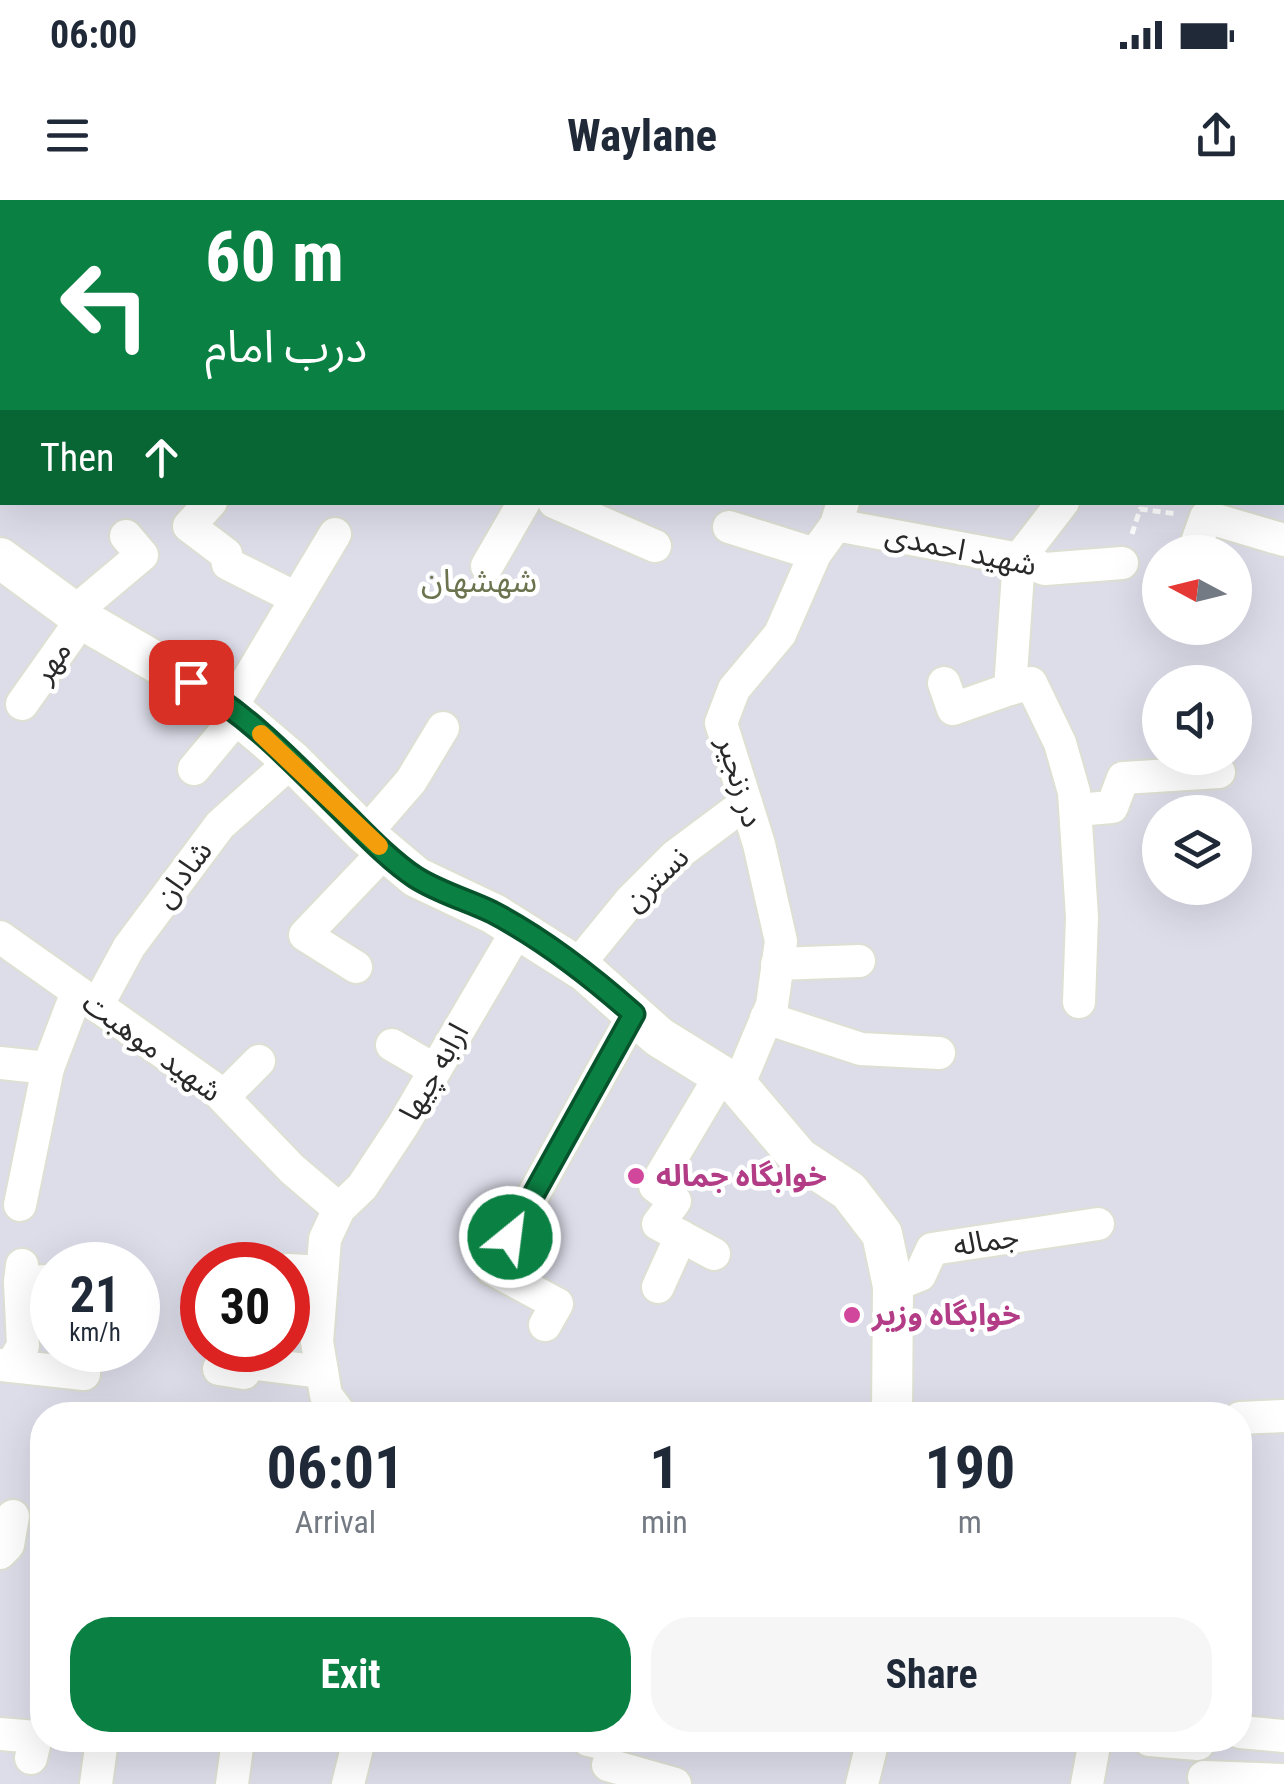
<!DOCTYPE html>
<meta charset="utf-8">
<style>
:root{--surface:#fff;--page:#f6f6f7;--text:#1f2937;--muted:#747a83;--accent:#0b8043}
body{margin:0;font-family:"Roboto Condensed","Noto Sans Arabic",sans-serif;background:var(--page);color:var(--text);height:100vh;display:flex;flex-direction:column;font-size:38px;white-space:nowrap}
*{box-sizing:border-box;margin:0}
p{font-size:32px;color:var(--muted)}
.icon{flex:none;width:55px;height:55px;fill:none;stroke:currentColor;stroke-width:2;stroke-linecap:round;stroke-linejoin:round}
.map{position:relative;flex:1;overflow:hidden}
.side{position:absolute;left:30px;top:1202px;width:1222px;height:350px;display:flex;flex-direction:column;background:var(--surface);border-radius:40px;box-shadow:0 10px 40px #0002}
.side>*{flex:none}
.banner{position:absolute;left:0px;top:0px;width:1285px;height:305px;box-shadow:0 10px 40px #0002;background:#0b8043;color:#fff;overflow:hidden}
.needle{width:65px;rotate:277deg}
.tools{position:absolute;left:1142px;top:335px;display:grid;gap:20px}
.tools a{display:grid;place-items:center;width:110px;height:110px;border-radius:50%;background:var(--surface);box-shadow:0 10px 40px #0002;font-size:50px}
.speed{position:absolute;left:30px;top:1042px;display:flex;gap:20px;font-size:50px;font-weight:700;text-align:center}
.speed>*{display:grid;place-content:center;width:130px;height:130px;border-radius:50%;background:var(--surface);box-shadow:0 10px 40px #0002;line-height:1}
.speed small{font-size:25px;font-weight:400}
.speed .limit{border:15px solid #d22;background:#fff;color:#111}
.pin{position:absolute;display:grid;place-items:center;width:85px;height:85px;color:#fff;margin:-42px;border-radius:20px;box-shadow:0 5px 15px #0006}
.me{position:absolute;width:110px;margin:-55px;rotate:29deg;stroke-linejoin:round;filter:drop-shadow(0 0 8px #0008)}
.turn{display:flex;align-items:center;gap:35px;height:210px;padding:0 40px;font-size:45px}
.turn .icon{width:130px;height:130px;stroke-width:2.5}
.turn b{display:block;font-size:70px;line-height:85px}
.then{display:flex;align-items:center;height:95px;padding:0 40px;background:#0003;gap:20px;font-size:38px}
.eta{display:flex;justify-content:space-evenly;align-items:center;height:170px;text-align:center}
.eta b{font-size:60px;font-weight:700;line-height:70px}
.action{display:flex;gap:20px;margin-top:auto;padding:20px 40px}
.action a{flex:1;height:115px;border-radius:40px;background:var(--accent);color:#fff;font-size:40px;font-weight:700;line-height:115px;text-align:center}
.action a+a{background:var(--page);color:var(--text)}
.status{display:flex;justify-content:space-between;align-items:center;height:70px;padding:0 50px;background:var(--surface);direction:ltr}
.status svg{height:28px;fill:currentColor}
header{display:flex;justify-content:space-between;align-items:center;height:130px;padding:0 40px;background:var(--surface);font-size:45px;font-weight:700}
.map>svg:first-child{display:block}
.lines{fill:none;stroke-linecap:round;stroke-linejoin:round}
.minor-casing{stroke:#dde0d2;stroke-width:36}
.tertiary-casing{stroke:#dde0d2;stroke-width:44}
.path{stroke:#fff;stroke-width:5;stroke-dasharray:8 5;stroke-linecap:butt}
.minor{stroke:#fff;stroke-width:32}
.tertiary{stroke:#fff;stroke-width:40}
.route-casing{stroke:#07532c;stroke-width:25}
.route{stroke:#0b8043;stroke-width:18}
.slow{stroke:#f59e0b;stroke-width:18}
.hotel-dot{fill:#d1479c;stroke:#fff;stroke-width:4}
.labels{text-anchor:middle;stroke-width:9;stroke-linejoin:round;paint-order:stroke}
.street-label{font-size:30px;fill:#292929;stroke:#fff}
.hotel-label{font-size:30px;font-weight:bold;fill:#b23c85;stroke:#fff;text-anchor:start}
.neighbourhood-label{font-size:32px;fill:#6b734f;stroke:#fff}
</style>
<div class="status"><b>06:00</b><svg viewBox="0 0 49 12"><path d="M0 12V9h3v3zM5 12V6h3v6zM10 12V3h3v9zM15 12V0h3v12zM26 1h20v11H26zM47 4h2v5h-2z"/></svg></div>
<header><svg class="icon" aria-label="menu" viewBox="0 0 24 24"><path d="M4 6h16M4 12h16M4 18h16"/></svg>Waylane<svg class="icon" aria-label="share" viewBox="0 0 24 24"><path d="M12 15V3M7 8l5-5 5 5M5 13v7h14v-7"/></svg></header>
<div class="map">
<svg width="1284" height="1584" viewBox="0 0 1284 1584">
<rect width="100%" height="100%" fill="#dcdde9"/>
<g class="lines">
<defs>
<g id="minor">
<polyline points="134,0 134,2"/>
<polyline points="564,0 570,2"/>
<polyline points="868,0 876,2"/>
<polyline points="307,2 308,0"/>
<polyline points="619,2 621,0"/>
<polyline points="956,2 958,0"/>
<polyline points="1094,2 1095,0"/>
<polyline points="1261,2 1264,0"/>
<polyline points="0,92 2,94"/>
<polyline points="1282,245 1284,246"/>
<polyline points="211,302 189,326 226,354 228,364 296,398"/>
<polyline points="554,302 655,346"/>
<polyline points="1063,302 1019,359 1010,489 1031,483 1060,543 1074,592 1082,717 1079,802"/>
<polyline points="836,325 1019,359 1045,369 1122,363"/>
<polyline points="729,327 815,354"/>
<polyline points="1196,345 1206,317 1284,340"/>
<polyline points="487,366 524,302"/>
<polyline points="73,413 142,355 126,336"/>
<polyline points="944,483 953,509 1010,489"/>
<polyline points="22,504 82,419"/>
<polyline points="231,508 335,334"/>
<polyline points="194,569 239,515"/>
<polyline points="1076,610 1112,607 1123,578 1219,572"/>
<polyline points="365,634 411,581 443,528"/>
<polyline points="0,737 215,889 292,969 339,1009"/>
<polyline points="777,764 859,761"/>
<polyline points="577,766 631,700 675,656 746,603"/>
<polyline points="356,767 305,735 385,651"/>
<polyline points="97,806 129,747 220,625 292,561"/>
<polyline points="766,818 861,849 939,853"/>
<polyline points="392,845 435,870"/>
<polyline points="0,863 48,868"/>
<polyline points="738,886 772,805 781,741 759,644 721,523 734,489 780,434 815,354 836,325 843,302"/>
<polyline points="223,897 259,861"/>
<polyline points="20,1005 48,868 77,792"/>
<polyline points="714,1054 658,1024 675,1001 655,986 721,875"/>
<polyline points="288,1070 322,1072"/>
<polyline points="20,1082 52,1081"/>
<polyline points="893,1086 920,1075 932,1049 1098,1024"/>
<polyline points="658,1087 681,1036"/>
<polyline points="545,1125 557,1104 492,1069 634,814"/>
<polyline points="0,1165 11,1166 23,1146 20,1082 22,1065"/>
<polyline points="11,1166 84,1174"/>
<polyline points="219,1169 244,1173 249,1163 322,1172"/>
<polyline points="341,1215 326,1195 317,1142 325,1039 339,1009 362,987 403,925 518,729"/>
<polyline points="1240,1218 1284,1216"/>
<polyline points="0,1353 8,1345 13,1316"/>
<polyline points="1240,1532 1284,1536"/>
<polyline points="0,1534 36,1537 31,1558"/>
<polyline points="588,1540 607,1544"/>
<polyline points="1149,1540 1198,1544 1199,1540"/>
<polyline points="608,1565 675,1584"/>
<polyline points="1204,1577 1284,1580"/>
<polyline points="96,1584 102,1540"/>
<polyline points="232,1584 238,1540"/>
<polyline points="348,1584 359,1540"/>
<polyline points="862,1584 873,1540"/>
<polyline points="1087,1584 1095,1540"/>
</g>
<polyline id="tertiary" points="0,358 90,424 218,498 292,561 365,634 416,677 494,714 586,772 659,837 738,886 799,958 849,991 882,1034 893,1086 892,1215"/>
</defs>
<use href="#minor" class="minor-casing"/>
<use href="#tertiary" class="tertiary-casing"/>
<polyline class="path" points="1132,334 1140,309 1178,314"/>
<use href="#minor" class="minor"/>
<use href="#tertiary" class="tertiary"/>
</g>
<g class="lines">
<defs>
<path id="route" d="M191 482C251 516 298 568 347 616 368 637 391 661 415 677 438 692 467 700 492 712 544 739 591 776 634 814L510 1037"/>
</defs>
<use href="#route" class="route-casing"/>
<use href="#route" class="route"/>
<polyline class="slow" points="261,534 379,646"/>
</g>
<g class="hotel-dot">
<circle cx="636" cy="976" r="10"/>
<circle cx="852" cy="1115" r="10"/>
</g>
<g class="labels">
<g class="street-label">
<text transform="translate(961 350) rotate(12)" y="10">شهید احمدی</text>
<text transform="translate(52 462) rotate(-55)" y="10">مهر</text>
<text transform="translate(740 582) rotate(73)" y="10">در زنجیر</text>
<text transform="translate(183 674) rotate(-53)" y="10">شادان</text>
<text transform="translate(656 679) rotate(-44)" y="10">نسترن</text>
<text transform="translate(152 847) rotate(36)" y="10">شهید موهبت</text>
<text transform="translate(434 872) rotate(-60)" y="10">ارابه چیها</text>
<text transform="translate(986 1041) rotate(-9)" y="10">جماله</text>
</g>
<g class="hotel-label">
<text x="656" y="986">خوابگاه جماله</text>
<text x="872" y="1125">خوابگاه وزیر</text>
</g>
<g class="neighbourhood-label">
<text x="479" y="392">شهشهان</text>
</g>
</g>
</svg>
<div class="tools">
<a><svg class="needle" viewBox="-14 -14 28 28"><path d="M0-13l5 13h-10z" fill="#e53935"/><path d="M0 13l5-13h-10z" fill="#747a83"/></svg></a>
<a><svg class="icon" aria-label="sound" viewBox="0 0 24 24"><path d="M4 9h4l5-4v14l-5-4H4zM17 9q2 3 0 6"/></svg></a>
<a><svg class="icon" aria-label="layers" viewBox="0 0 24 24"><path d="M12 4l9 5-9 5-9-5zM3 14l9 5 9-5"/></svg></a>
</div>
<div class="speed"><div>21<small>km/h</small></div><div class="limit">30</div></div>
<div class="pin" style="left:191px;top:482px;background:#d93025"><svg class="icon" aria-label="arrive" viewBox="0 0 24 24"><path d="M6 21V4h12l-3 4 3 4H6"/></svg></div>
<svg class="me" style="left:510px;top:1037px" viewBox="-20 -20 40 40"><circle r="17" fill="#0b8043" stroke="#fff" stroke-width="3"/><path d="M0-11L8 9 0 5-8 9z" fill="#fff"/></svg>
<div class="banner">
<div class="turn"><svg class="icon" aria-label="left" viewBox="0 0 24 24"><path d="M17 20v-9H6M10 6l-5 5 5 5"/></svg><div><b>60 m</b>درب امام</div></div>
<div class="then">Then<svg class="icon" aria-label="ahead" viewBox="0 0 24 24"><path d="M12 20V5M6 11l6-6 6 6"/></svg></div>
</div>
<section class="side">
<div class="eta">
<div><b>06:01</b><p>Arrival</p></div>
<div><b>1</b><p>min</p></div>
<div><b>190</b><p>m</p></div>
</div>
<div class="action"><a>Exit</a><a>Share</a></div>
</section>
</div>
